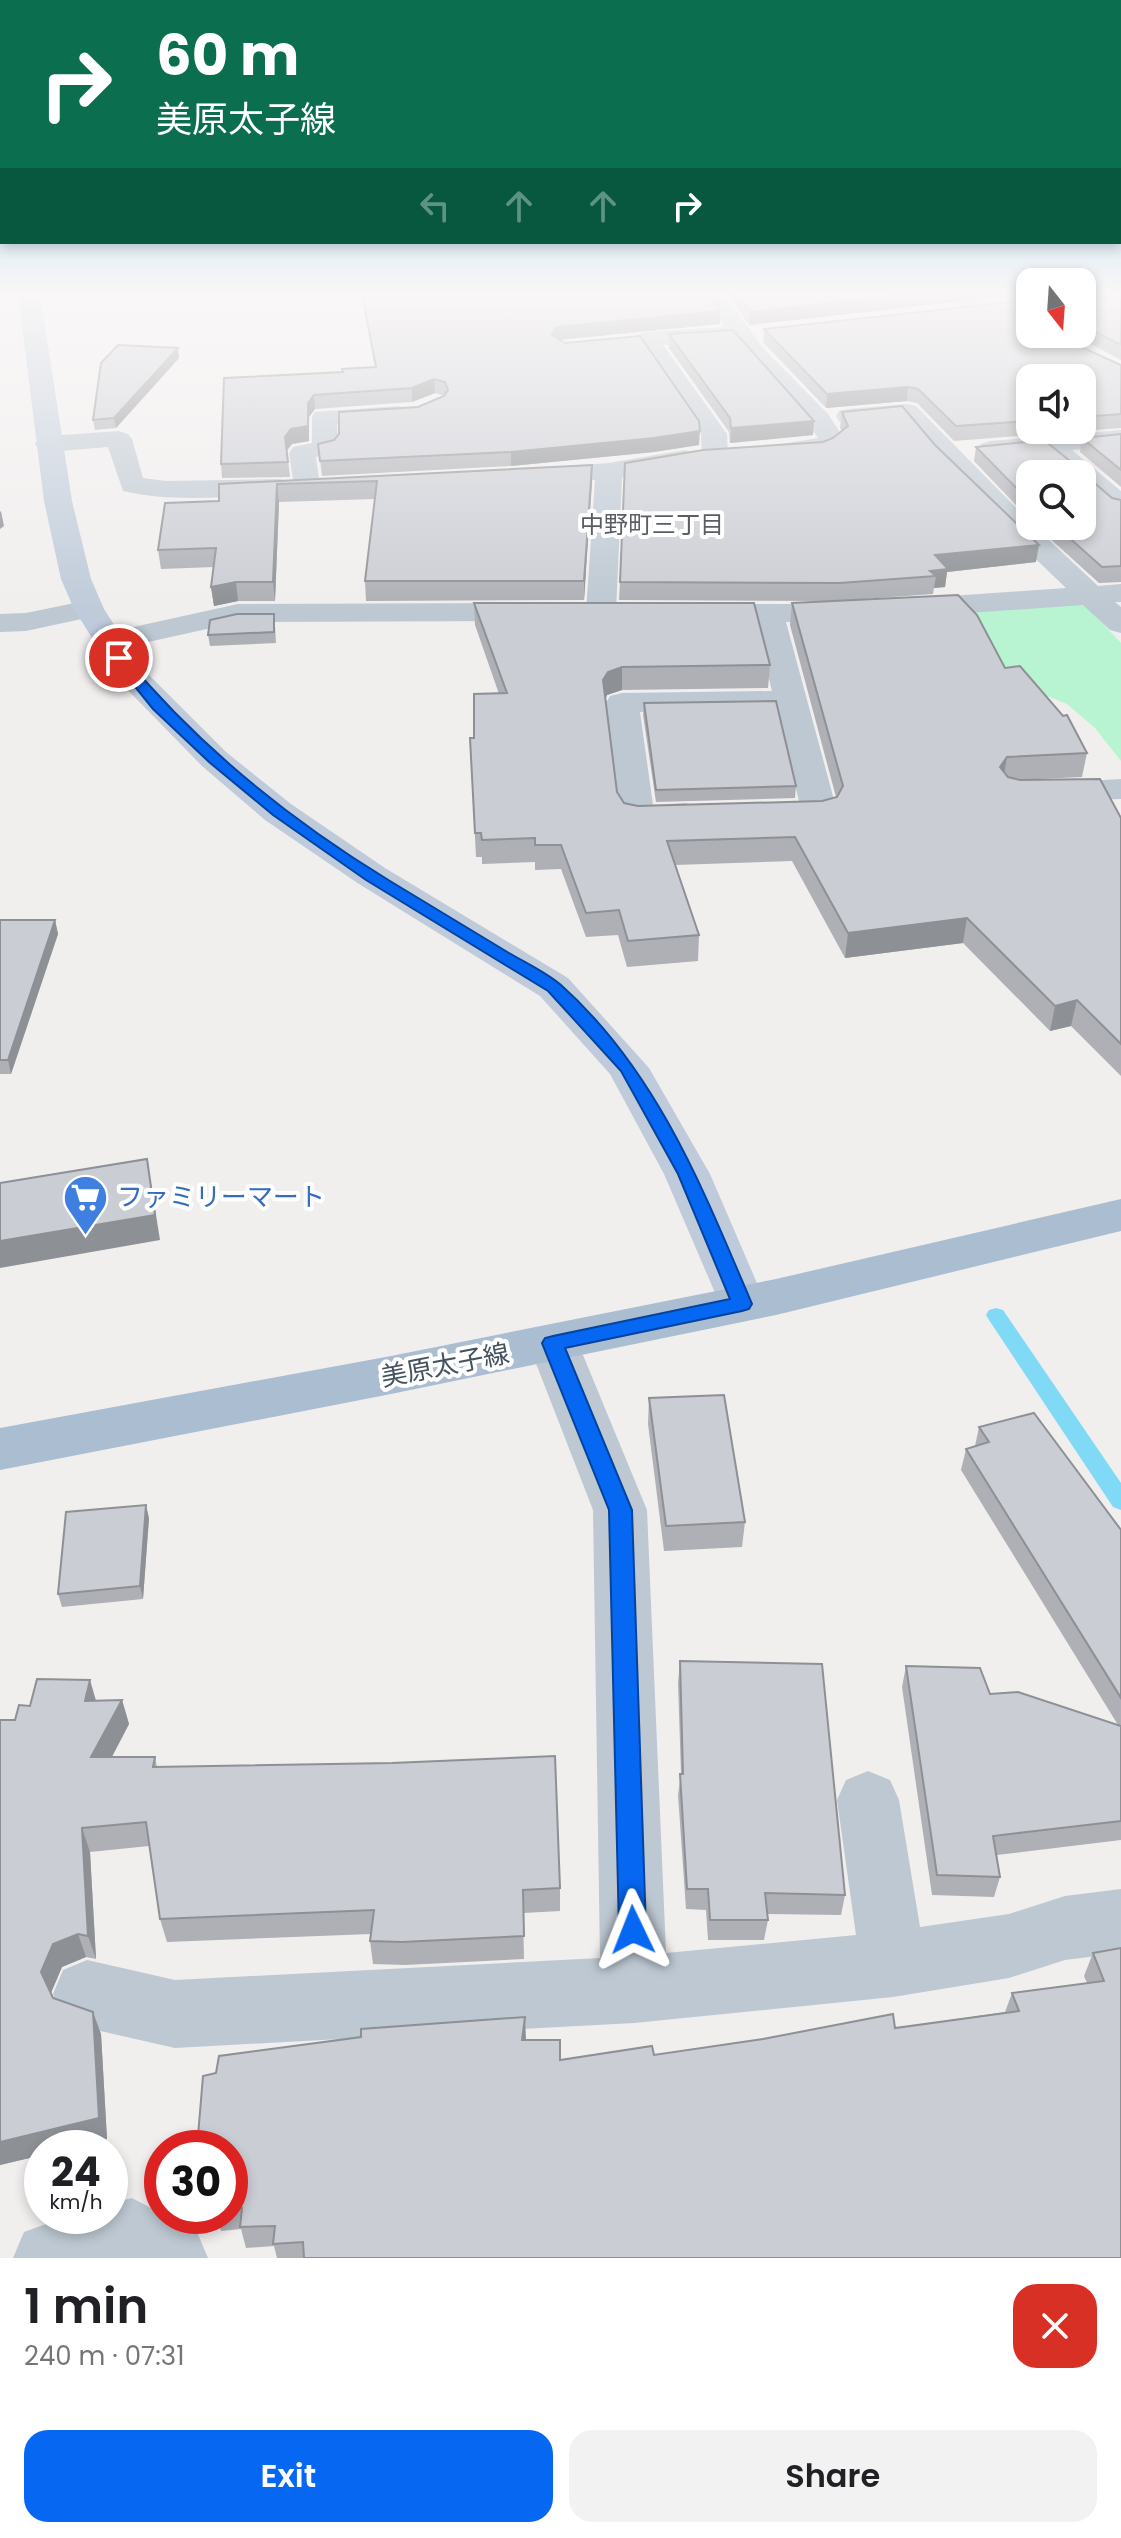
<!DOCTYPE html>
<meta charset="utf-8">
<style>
:root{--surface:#fff;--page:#f2f2f2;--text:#202124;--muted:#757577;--accent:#0667f3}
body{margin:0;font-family:Poppins,"Noto Sans JP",sans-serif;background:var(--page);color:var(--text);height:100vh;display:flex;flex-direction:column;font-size:30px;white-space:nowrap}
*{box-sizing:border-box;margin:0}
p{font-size:26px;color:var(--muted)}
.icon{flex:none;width:44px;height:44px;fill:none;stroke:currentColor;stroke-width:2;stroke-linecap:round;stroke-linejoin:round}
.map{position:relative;height:2258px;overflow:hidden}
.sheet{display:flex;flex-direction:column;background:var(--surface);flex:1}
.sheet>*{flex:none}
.guide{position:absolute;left:0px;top:0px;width:1122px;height:244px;box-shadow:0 4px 12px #0003;background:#0b6e4f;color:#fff;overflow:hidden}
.needle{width:52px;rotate:163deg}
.fabs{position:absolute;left:1016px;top:268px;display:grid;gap:16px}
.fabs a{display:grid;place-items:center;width:80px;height:80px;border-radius:16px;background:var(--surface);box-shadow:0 4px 12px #0003;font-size:40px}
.speed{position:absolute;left:24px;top:2130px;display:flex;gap:16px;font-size:40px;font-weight:700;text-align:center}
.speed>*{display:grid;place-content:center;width:104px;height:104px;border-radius:50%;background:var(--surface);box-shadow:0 4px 12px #0003;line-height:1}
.speed small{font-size:20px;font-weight:400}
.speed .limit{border:12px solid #d22;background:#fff;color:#111}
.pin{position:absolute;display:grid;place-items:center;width:68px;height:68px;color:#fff;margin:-34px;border:4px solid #fff;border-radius:50%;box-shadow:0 2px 8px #0007}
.me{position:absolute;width:88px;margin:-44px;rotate:358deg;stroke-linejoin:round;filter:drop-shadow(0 0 6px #0008)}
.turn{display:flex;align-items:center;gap:28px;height:168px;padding:0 24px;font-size:36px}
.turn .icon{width:104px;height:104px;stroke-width:2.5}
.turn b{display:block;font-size:56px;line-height:68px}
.lanes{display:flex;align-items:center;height:76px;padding:0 24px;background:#0003;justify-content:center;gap:40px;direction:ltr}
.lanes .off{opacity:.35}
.round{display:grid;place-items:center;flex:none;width:84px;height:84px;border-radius:24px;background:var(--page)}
.overview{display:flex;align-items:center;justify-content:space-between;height:136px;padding:0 24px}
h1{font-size:48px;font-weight:600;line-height:60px}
.button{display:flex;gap:16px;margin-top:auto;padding:16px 24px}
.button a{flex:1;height:92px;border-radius:24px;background:var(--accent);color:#fff;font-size:32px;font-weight:600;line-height:92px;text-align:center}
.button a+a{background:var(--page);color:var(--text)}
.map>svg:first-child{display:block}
.green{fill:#b8f4d1}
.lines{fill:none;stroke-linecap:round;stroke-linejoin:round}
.stream{fill:#80daf5;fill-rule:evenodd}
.street{fill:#bdc8d2;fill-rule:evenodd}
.secondary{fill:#bfcbda;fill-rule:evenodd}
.primary{fill:#abbdd0;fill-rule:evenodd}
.wall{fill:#aeb0b6;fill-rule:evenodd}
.shaded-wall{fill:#8d9094}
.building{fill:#cacdd4;stroke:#8d9094;stroke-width:2}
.route{fill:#0667f3;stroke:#04439e;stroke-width:2}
.labels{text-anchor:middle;stroke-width:8;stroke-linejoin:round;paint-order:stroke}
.far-neighbourhood-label{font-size:24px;fill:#5a5e64;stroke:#fff}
.shop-label{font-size:26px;fill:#366cbe;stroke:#fff;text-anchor:start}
.street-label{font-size:26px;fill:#44515e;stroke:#fff}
</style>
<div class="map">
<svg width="1121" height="2258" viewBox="0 0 1121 2258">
<rect width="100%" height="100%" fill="#f1eeee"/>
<polygon class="green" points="1082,602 1121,643 1121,761 1095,728 1067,704 1022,686 961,614"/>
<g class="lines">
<polygon class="stream" points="996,1308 1003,1310 1121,1483 1121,1510 1113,1507 989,1320 986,1315 989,1310"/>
<g class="street">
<path d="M702 294H724L762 347 828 414 845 440C831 459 790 462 769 456L765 451 769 446 818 438C795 401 758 375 734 339L663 345 727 434 728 455 724 461H706L702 455 701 434 636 339 639 334 647 332 725 327Z"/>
<polygon points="948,294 973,294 990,308 987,313 971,313"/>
<path d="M907 404 916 406 1030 522V526H1034L1098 586 1121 584V602H1115L1121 607V633L1110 630 1083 605 838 622H786L837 811 832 819 770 823 757 820 752 812 757 804 799 801 777 710 640 712 653 805 685 803 698 806 703 814 698 822C675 827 647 829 624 824L619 816 606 703 610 696 622 693 772 691 755 622 685 619 681 613 685 607 696 604H838L1066 588 994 519 901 419 848 423 839 421 836 416 839 411 848 409Z"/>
<polygon points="398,406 407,408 410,413 407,418 337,424 338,447 334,452 316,457 320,486 316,492 298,492 294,486 289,453 293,447 312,443 312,417 315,412"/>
<polygon points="1121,430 1121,446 1072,450 1121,491 1121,513 1111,511 1082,486 1082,474 1069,474 1043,452 990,457 981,454 977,449 981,444 990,441"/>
<path d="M119 431 128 434 132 439 143 478 166 481 279 479 288 481 292 487 288 493 279 495C228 496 173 503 123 491L108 447 48 452 39 449 35 444 39 439 48 436Z"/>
<polygon points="685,450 694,452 698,458 694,464 622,477 616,612 612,618 601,621 590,618 586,612 595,480 531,485 522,483 518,477 522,471 531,469 609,463"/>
<polygon points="89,600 100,603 104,609 100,615 26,631 0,632 0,614 26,613"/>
<polygon points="535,603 546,606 550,612 546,618 535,621 238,622 108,651 97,649 93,642 97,635 238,604"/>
<polygon points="1121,779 1121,799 1047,801 1035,798 1030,791 1035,784"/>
<polygon points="553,1325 571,1330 578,1343 647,1510 666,1953 856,1935 837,1800 846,1780 868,1771 890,1780 899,1800 920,1927 1009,1914 1065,1896 1121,1889 1121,1953 1065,1960 1009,1978 893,1997 634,2023 175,2048 87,2028 63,2018 53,1994 63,1970 87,1960 175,1980 600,1958 593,1510 528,1343 535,1330"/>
<polygon points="132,2198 197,2232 208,2258 13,2258 24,2232 68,2216 110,2216 110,2204"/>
</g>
<polygon class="secondary" points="18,294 40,294 72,501 91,579 104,609 141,667 226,752 291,804 385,868 568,978 649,1068 710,1174 766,1304 759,1316 742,1322 725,1316 664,1174 610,1074 540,996 359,884 265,820 202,766 118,680 74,609 61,579 44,501"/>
<polygon class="primary" points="1121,1199 1121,1231 776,1315 391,1394 0,1470 0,1428 391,1356 776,1279"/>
</g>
<g class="wall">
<polygon points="361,294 708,294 720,324 559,340 699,445 654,452 511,466 322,476 318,444 334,440 418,407 444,396 435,393 412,402 315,409 309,417 309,441 292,444 287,451 290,477 222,478 221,464 343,372 375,367"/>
<polygon points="727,294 1025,294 749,325"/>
<polygon points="1082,294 1085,295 1121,294 1121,360 1072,334 1082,334"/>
<path d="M764 329 1030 334 1121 365V428L954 441 917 403 907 401 826 408 763 342ZM1030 378H1082V430H1030Z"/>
<polygon points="669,334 813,435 730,443 729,432 669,348"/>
<polygon points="178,348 179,358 116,428 95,430 93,420"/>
<polygon points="842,412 1036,562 947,572 945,587 934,588 933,594 851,600 1005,668 1087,753 1082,777 1020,780 1121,818 1121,1076 1071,1026 1050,1031 963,943 845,958 792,861 675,865 699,935 698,961 627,967 618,935 586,937 561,869 535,870 535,862 482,864 482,857 476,857 470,738 474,738 499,694 475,625 474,603 770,665 768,688 622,690 607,695 606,698 617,792 624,803 638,806 822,801 836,797 790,625 792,603 832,601 619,600 620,582 823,442 833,438 842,431 840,428"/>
<polygon points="1121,434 1121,487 1080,452 1082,438"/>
<polygon points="976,447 1083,473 1112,498 1121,500 1121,582 1099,583 1036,526 1082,526 1030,474 1030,520 974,461"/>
<polygon points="592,465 584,600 366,601 365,581 375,499 279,502 275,601 238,601 214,606 211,587 214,567 161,569 158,550 219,501 219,484"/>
<polygon points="275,625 276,643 210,646 208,635"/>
<polygon points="644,703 796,786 795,798 656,802 643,715"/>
<polygon points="0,920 55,920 58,934 11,1074 0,1074"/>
<polygon points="649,1398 745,1522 742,1547 664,1551 648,1424"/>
<polygon points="979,1427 1121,1530 1121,1840 997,1855 1000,1877 994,1897 932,1895 902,1687 906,1666 990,1694 1118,1725 961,1470 966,1449 975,1446"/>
<polygon points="149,1518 143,1599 62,1607 58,1594"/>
<polygon points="680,1661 845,1895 841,1915 767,1914 768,1920 764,1940 708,1940 706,1910 686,1909 678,1795 681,1774 678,1683"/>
<polygon points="122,1700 129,1724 112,1757 155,1757 157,1767 560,1888 560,1911 523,1913 524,1959 405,1965 373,1964 370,1941 371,1934 167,1942 160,1919 149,1846 90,1852 96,1959 86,1957 62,1967 51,1993 53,1998 101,2034 107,2139 70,2148 42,2148 42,2155 0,2165 15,1720 30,1706 96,1701"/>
<polygon points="1121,1948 1121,2258 277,2258 274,2246 246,2248 241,2229 221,2231 217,2216 230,2216 230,2148 526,2040 560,2060 654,2055 895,2028 1005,2012 1012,1993 1087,1983 1084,1976 1093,1953"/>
</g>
<g class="shaded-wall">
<polygon points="911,294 1025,294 749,325 750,312"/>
<polygon points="720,311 720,324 556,340 552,335 556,327"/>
<polygon points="178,348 179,358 116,428 114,418"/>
<polygon points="434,379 435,393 412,402 412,388"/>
<polygon points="908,387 907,401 826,408 827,394"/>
<polygon points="314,395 315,409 309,417 309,441 292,444 286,451 285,437"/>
<polygon points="814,421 813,435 730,443 731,428"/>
<polygon points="700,431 699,445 654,452 511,466 511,452"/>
<polygon points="592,465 592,483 584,600 584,581"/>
<polygon points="277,484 279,502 275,601 273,582"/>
<polygon points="1,511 4,526 0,529 0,512"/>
<polygon points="1039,545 1036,562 947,572 945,587 934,588 936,576 930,571 935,555"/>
<polygon points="236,582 238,601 214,606 211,587"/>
<polygon points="622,667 622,690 607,695 603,703 603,680 608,672"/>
<polygon points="1007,757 1003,781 1000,767"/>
<polygon points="967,918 963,943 845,958 848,933"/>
<polygon points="55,920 58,934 11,1074 8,1060"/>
<polygon points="1077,1000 1071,1026 1050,1031 1055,1006"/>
<polygon points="147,1159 160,1240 0,1268 0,1241"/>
<polygon points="146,1505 149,1518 143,1599 140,1586"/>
<polygon points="90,1680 97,1704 85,1701"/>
<polygon points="122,1700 129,1724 99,1781 91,1757"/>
<polygon points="82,1828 90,1852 96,1959 88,1936"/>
<polygon points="78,1934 86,1957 62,1967 50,1995 41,1972 53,1944"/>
<polygon points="93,2012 101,2034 107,2139 70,2148 42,2148 42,2155 0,2165 0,2142"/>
<polygon points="525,2017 526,2039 522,2040"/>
</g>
<g class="building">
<polygon points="362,294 708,294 720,311 556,327 552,335 565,343 640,336 699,421 700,431 654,438 511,452 320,461 318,444 334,440 339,434 339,412 418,407 444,396 448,390 445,382 434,379 412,388 314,395 308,403 308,426 291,429 285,437 288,462 221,464 224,378 343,372 342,369 376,367"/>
<polygon points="737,294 911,294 750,312"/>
<polygon points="1082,294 1085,295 1121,294 1121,345 1082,325"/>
<polygon points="1030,300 1030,334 1053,334 1121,365 1121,414 1082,417 1082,378 1030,378 1030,421 956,426 918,389 908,387 827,394 764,329"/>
<polygon points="733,330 814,421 731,428 730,418 669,334"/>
<polygon points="118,345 178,348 114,418 93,420 101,363"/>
<polygon points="902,406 935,445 1039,545 935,555 948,569 930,571 936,576 840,583 620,582 625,463 703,450 823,442 833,438 848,426 842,412"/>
<polygon points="1121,434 1121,470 1082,438"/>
<polygon points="1044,440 1070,461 1082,462 1083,473 1112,498 1121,500 1121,566 1102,567 1056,526 1082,526 1082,474 1030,474 1030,502 976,447"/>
<polygon points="592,465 584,581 365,581 377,481 277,484 273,582 236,582 211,587 216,548 158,550 165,503 219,501 219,484"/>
<polygon points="958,595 977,615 1005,668 1020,666 1063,716 1067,715 1087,753 1007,757 1000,767 1008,777 1020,780 1100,779 1121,818 1121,1044 1077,1000 1055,1006 967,918 848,933 795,837 667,841 699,935 628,941 619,910 586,913 561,845 535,845 535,838 482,840 481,833 475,833 470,738 474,738 474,694 507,693 474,603 754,603 770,665 622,667 608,672 603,680 617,792 624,803 638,806 822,801 837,797 843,786 792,603"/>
<polygon points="237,614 274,614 274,632 208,635 210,620"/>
<polygon points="776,701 796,786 656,790 644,703"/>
<polygon points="0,920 55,920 8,1060 0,1060"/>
<polygon points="147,1159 155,1215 0,1241 0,1183"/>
<polygon points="724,1395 745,1522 666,1526 649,1398"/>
<polygon points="1034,1413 1121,1530 1121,1698 966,1449 989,1442 979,1427"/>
<polygon points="146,1505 140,1586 58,1594 66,1512"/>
<polygon points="680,1661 822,1664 845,1895 765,1893 768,1920 710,1920 708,1889 687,1889 680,1774 683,1774"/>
<polygon points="906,1666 980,1668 990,1694 1018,1692 1121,1726 1121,1821 993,1836 1000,1877 937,1875"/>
<polygon points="37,1679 90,1680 85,1701 122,1700 91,1757 155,1757 153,1767 392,1763 555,1756 560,1888 523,1890 524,1936 402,1942 370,1941 374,1910 160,1919 146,1822 82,1828 88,1936 78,1934 53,1944 41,1972 53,1998 93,2012 99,2118 0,2142 0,1720 15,1720 19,1705 30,1706"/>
<polygon points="1121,1948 1121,2258 304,2258 303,2242 273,2244 275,2226 240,2227 242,2208 230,2209 230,2148 197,2148 203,2076 216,2073 219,2056 361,2037 361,2029 525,2017 522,2040 560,2040 560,2060 652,2046 654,2055 763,2039 893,2014 895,2028 1019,2011 1012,1993 1104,1981 1093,1953"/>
</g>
<linearGradient id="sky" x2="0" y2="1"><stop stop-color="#7ec3ed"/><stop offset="0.48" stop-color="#f9f7f7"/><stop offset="1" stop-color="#f9f7f7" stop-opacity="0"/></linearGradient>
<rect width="1121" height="610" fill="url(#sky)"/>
<path class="route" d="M114 655H123C198 746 290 820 390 881 430 905 470 929 509 953 526 963 546 972 561 985 657 1071 703 1189 752 1304L749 1309 742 1311 565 1348 632 1510 646 1930 642 1940 633 1943 623 1940 619 1930 609 1510 542 1343 545 1338 553 1336 730 1299 678 1174 621 1071 548 991 366 880 273 815 209 762 153 709 114 661Z"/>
<defs>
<symbol id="supermarket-pin" viewBox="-11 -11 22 30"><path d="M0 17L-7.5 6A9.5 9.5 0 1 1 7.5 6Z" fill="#3f7fe0" stroke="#fff"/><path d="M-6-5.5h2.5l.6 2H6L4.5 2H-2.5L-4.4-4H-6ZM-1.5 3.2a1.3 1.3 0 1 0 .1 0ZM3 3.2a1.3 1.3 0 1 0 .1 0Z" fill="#fff"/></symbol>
</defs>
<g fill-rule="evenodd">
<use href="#supermarket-pin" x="60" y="1172" width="51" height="69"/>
</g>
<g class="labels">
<g class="far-neighbourhood-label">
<text x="652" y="533">中野町三丁目</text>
</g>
<g class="shop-label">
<text x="117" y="1206">ファミリーマート</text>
</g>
<g class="street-label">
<text transform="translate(445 1365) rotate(-11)" y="9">美原太子線</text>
</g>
</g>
</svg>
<div class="fabs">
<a><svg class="needle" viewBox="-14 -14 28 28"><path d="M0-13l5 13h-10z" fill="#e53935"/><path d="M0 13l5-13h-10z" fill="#757577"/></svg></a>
<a><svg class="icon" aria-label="sound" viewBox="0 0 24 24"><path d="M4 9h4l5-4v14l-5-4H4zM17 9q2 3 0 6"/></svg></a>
<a><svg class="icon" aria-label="search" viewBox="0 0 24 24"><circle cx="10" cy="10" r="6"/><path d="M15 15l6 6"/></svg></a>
</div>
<div class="speed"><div>24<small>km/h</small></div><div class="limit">30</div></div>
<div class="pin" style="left:119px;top:658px;background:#d93025"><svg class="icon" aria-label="arrive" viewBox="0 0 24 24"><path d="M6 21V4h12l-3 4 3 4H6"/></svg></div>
<svg class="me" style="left:633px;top:1930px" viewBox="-20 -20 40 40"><path d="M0-17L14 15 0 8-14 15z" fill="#0667f3" stroke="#fff" stroke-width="4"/></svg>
<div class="guide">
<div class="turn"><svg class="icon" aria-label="right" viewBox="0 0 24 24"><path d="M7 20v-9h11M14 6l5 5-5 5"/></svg><div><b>60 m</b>美原太子線</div></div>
<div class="lanes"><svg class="icon off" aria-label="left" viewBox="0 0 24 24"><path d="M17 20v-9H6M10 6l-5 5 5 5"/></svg><svg class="icon off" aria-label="ahead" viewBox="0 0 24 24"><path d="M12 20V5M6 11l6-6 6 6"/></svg><svg class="icon off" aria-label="ahead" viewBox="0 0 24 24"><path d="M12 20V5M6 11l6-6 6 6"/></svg><svg class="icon" aria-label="right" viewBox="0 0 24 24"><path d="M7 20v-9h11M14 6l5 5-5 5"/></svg></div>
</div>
</div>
<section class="sheet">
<div class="overview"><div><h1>1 min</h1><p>240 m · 07:31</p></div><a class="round" style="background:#d93025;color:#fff"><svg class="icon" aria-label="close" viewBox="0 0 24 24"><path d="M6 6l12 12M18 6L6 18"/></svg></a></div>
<div class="button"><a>Exit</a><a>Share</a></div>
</section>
